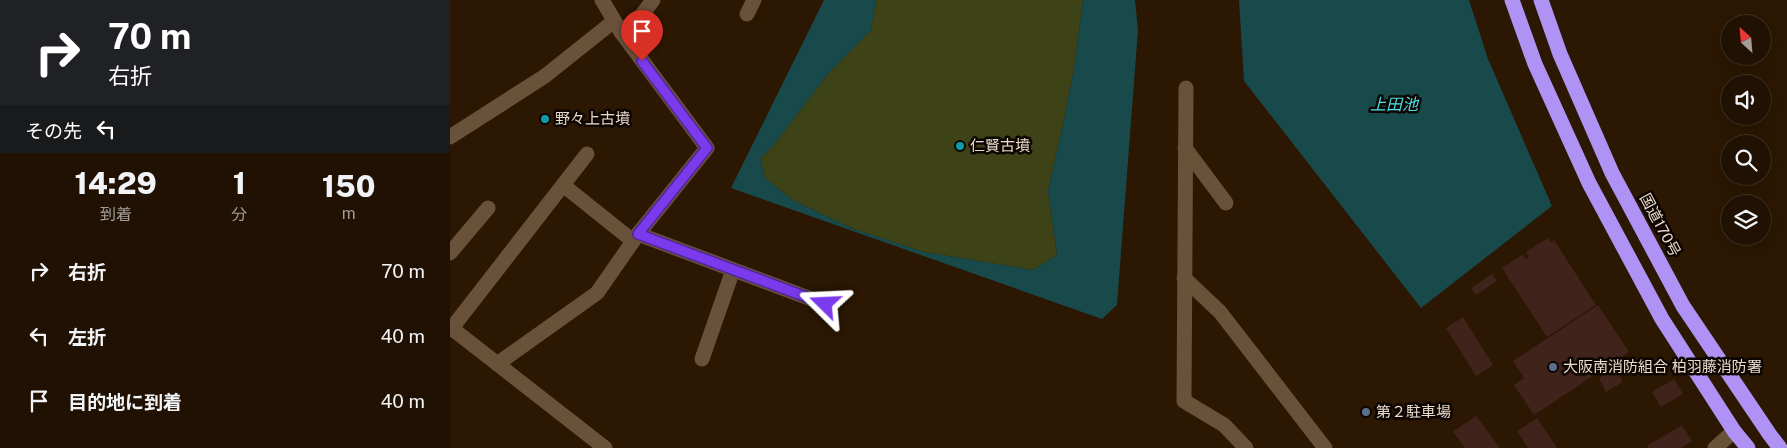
<!DOCTYPE html>
<html lang="ja">
<meta charset="utf-8">
<style>
:root{--surface:#201102;--page:#2d1f11;--text:#f1f3f6;--muted:#a29d99;--line:#3d3124}
body{margin:0;font-family:"Public Sans","Noto Sans JP",sans-serif;background:var(--page);color:var(--text);height:100vh;display:flex;flex-direction:column;font-size:19px;white-space:nowrap}
*{box-sizing:border-box;margin:0}
p{font-size:16px;color:var(--muted)}
.icon{flex:none;width:28px;height:28px;fill:none;stroke:currentColor;stroke-width:2;stroke-linecap:round;stroke-linejoin:round}
.map{position:relative;flex:1;overflow:hidden}
.side{display:flex;flex-direction:column;background:var(--surface);width:450px}
.side>*{flex:none}
.banner{background:#202124;color:#fff;overflow:hidden}
.needle{width:32px;rotate:334deg}
.buttons{position:absolute;left:1271px;top:15px;display:grid;gap:10px}
.buttons a{display:grid;place-items:center;width:50px;height:50px;border-radius:50%;background:var(--surface);box-shadow:0 5px 20px #0002,0 0 0 1px var(--line);font-size:25px}
.pin{position:absolute;display:grid;place-items:center;width:42px;height:42px;color:#fff;margin:-51px -21px;border-radius:50% 50% 50% 0;rotate:-45deg;box-shadow:0 0 5px #0007}
.pin .icon{rotate:45deg}
.me{position:absolute;width:55px;margin:-28px;rotate:291deg;stroke-linejoin:round;filter:drop-shadow(0 0 4px #0008)}
.turn{display:flex;align-items:center;gap:18px;height:105px;padding:0 25px;font-size:22px}
.turn .icon{width:65px;height:65px;stroke-width:2.5}
.turn b{display:block;font-size:35px;line-height:42px}
.then{display:flex;align-items:center;height:48px;padding:0 25px;background:#0003;gap:10px;font-size:19px}
.eta{display:flex;justify-content:space-evenly;align-items:center;height:85px;text-align:center}
.eta b{font-size:30px;font-weight:800;line-height:35px}
ul{padding:0;list-style:none}
li{display:flex;align-items:center;gap:15px;height:65px;padding:0 25px}
li div{flex:1}
li b{display:block;font-size:19px}
li em{font-style:normal}
main{display:flex;flex:1;min-height:0}
.map>svg:first-child{display:block}
.green{fill:#3e4317}
.water{fill:#18494b}
.building{fill:#40231b}
.lines{fill:none;stroke-linecap:round;stroke-linejoin:round}
.minor{stroke:#69513a;stroke-width:15}
.highway{stroke:#ae93f5;stroke-width:15}
.route-casing{stroke:#51269a;stroke-width:12}
.route{stroke:#7c3aed;stroke-width:9}
.culture-dot{fill:#0f9aa8;stroke:#0d0501;stroke-width:2}
.service-dot{fill:#5c6f8a;stroke:#0d0501;stroke-width:2}
.labels{text-anchor:middle;stroke-width:5;stroke-linejoin:round;paint-order:stroke}
.poi-label{font-size:15px;fill:#e9dbce;stroke:#0d0501;text-anchor:start}
.street-label{font-size:15px;fill:#e9dbce;stroke:#0d0501}
.water-label{font-size:16px;font-style:italic;fill:#47e3e9;stroke:#0d0501}
</style>
<main>
<section class="side">
<div class="banner">
<div class="turn"><svg class="icon" aria-label="right" viewBox="0 0 24 24"><path d="M7 20v-9h11M14 6l5 5-5 5"/></svg><div><b>70 m</b>右折</div></div>
<div class="then">その先<svg class="icon" aria-label="left" viewBox="0 0 24 24"><path d="M17 20v-9H6M10 6l-5 5 5 5"/></svg></div>
</div>
<div class="eta">
<div><b>14:29</b><p>到着</p></div>
<div><b>1</b><p>分</p></div>
<div><b>150</b><p>m</p></div>
</div>
<ul>
<li><svg class="icon" aria-label="right" viewBox="0 0 24 24"><path d="M7 20v-9h11M14 6l5 5-5 5"/></svg><div><b>右折</b></div><em>70 m</em></li>
<li><svg class="icon" aria-label="left" viewBox="0 0 24 24"><path d="M17 20v-9H6M10 6l-5 5 5 5"/></svg><div><b>左折</b></div><em>40 m</em></li>
<li><svg class="icon" aria-label="arrive" viewBox="0 0 24 24"><path d="M6 21V4h12l-3 4 3 4H6"/></svg><div><b>目的地に到着</b></div><em>40 m</em></li>
</ul>
</section>
<div class="map">
<svg width="1337" height="448" viewBox="0 0 1337 448">
<rect width="100%" height="100%" fill="#2b1702"/>
<polygon class="green" points="426,0 633,0 624,68 614,120 598,191 607,255 583,270 474,252 401,228 343,200 315,178 310,159 323,146 378,74 421,30"/>
<g class="water">
<polygon points="374,0 426,0 421,30 378,74 323,146 310,159 315,178 343,200 401,228 474,252 583,270 607,255 598,191 614,120 624,68 633,0 685,0 688,30 667,305 652,319 281,188"/>
<polygon points="789,0 1019,0 1038,59 1102,206 971,308 794,81"/>
</g>
<g class="building">
<polygon points="1098,238 1101,243 1104,240 1146,305 1097,337 1052,268 1072,255 1076,259 1079,257 1076,252"/>
<polygon points="1042,274 1047,281 1026,295 1021,288"/>
<polygon points="1148,305 1179,352 1084,415 1064,385 1074,378 1063,361"/>
<polygon points="1013,317 1043,365 1026,376 996,328"/>
<polygon points="1160,371 1162,373 1167,371 1173,382 1156,392 1149,378"/>
<polygon points="1224,379 1233,394 1211,407 1202,392"/>
<polygon points="1026,416 1050,448 1015,448 1003,432"/>
<polygon points="1087,418 1107,448 1078,448 1067,431"/>
<polygon points="1232,425 1242,441 1231,448 1198,448 1197,446"/>
</g>
<g class="lines">
<g class="minor">
<polyline points="297,14 304,0"/>
<polyline points="171,32 191,16 203,0"/>
<polyline points="736,88 734,401 774,425 796,448"/>
<polyline points="0,137 95,76 164,21"/>
<polyline points="735,148 776,203"/>
<polyline points="113,185 183,241"/>
<polyline points="188,234 375,304"/>
<polyline points="0,253 38,208"/>
<polyline points="734,278 770,312 875,448"/>
<polyline points="0,327 155,448"/>
<polyline points="2,328 137,154"/>
<polyline points="252,359 283,270"/>
<polyline points="47,364 147,293 188,234 257,148 171,32 152,0"/>
<polyline points="1265,448 1284,431"/>
</g>
<g class="highway">
<polyline points="1062,0 1085,64 1139,183 1212,319 1284,431 1298,448"/>
<polyline points="1091,0 1110,54 1162,173 1233,306 1320,435 1330,448"/>
</g>
</g>
<g class="lines">
<defs>
<polyline id="route" points="192,61 257,148 188,234 375,304"/>
</defs>
<use href="#route" class="route-casing"/>
<use href="#route" class="route"/>
</g>
<g class="culture-dot">
<circle cx="95" cy="119" r="5"/>
<circle cx="510" cy="146" r="5"/>
</g>
<g class="service-dot">
<circle cx="1103" cy="367" r="5"/>
<circle cx="916" cy="412" r="5"/>
</g>
<g class="labels">
<g class="poi-label">
<text x="105" y="124">野々上古墳</text>
<text x="520" y="151">仁賢古墳</text>
<text x="1113" y="372">大阪南消防組合 柏羽藤消防署</text>
<text x="926" y="417">第２駐車場</text>
</g>
<g class="street-label">
<text transform="translate(1210 225) rotate(62)" y="5">国道170号</text>
</g>
<g class="water-label">
<text x="944" y="110">上田池</text>
</g>
</g>
</svg>
<div class="buttons">
<a><svg class="needle" viewBox="-14 -14 28 28"><path d="M0-13l5 13h-10z" fill="#e53935"/><path d="M0 13l5-13h-10z" fill="#a29d99"/></svg></a>
<a><svg class="icon" aria-label="sound" viewBox="0 0 24 24"><path d="M4 9h4l5-4v14l-5-4H4zM17 9q2 3 0 6"/></svg></a>
<a><svg class="icon" aria-label="search" viewBox="0 0 24 24"><circle cx="10" cy="10" r="6"/><path d="M15 15l6 6"/></svg></a>
<a><svg class="icon" aria-label="layers" viewBox="0 0 24 24"><path d="M12 4l9 5-9 5-9-5zM3 14l9 5 9-5"/></svg></a>
</div>
<div class="pin" style="left:192px;top:61px;background:#d93025"><svg class="icon" aria-label="arrive" viewBox="0 0 24 24"><path d="M6 21V4h12l-3 4 3 4H6"/></svg></div>
<svg class="me" style="left:375px;top:304px" viewBox="-20 -20 40 40"><path d="M0-17L14 15 0 8-14 15z" fill="#7c3aed" stroke="#fff" stroke-width="4"/></svg>
</div>
</main>
